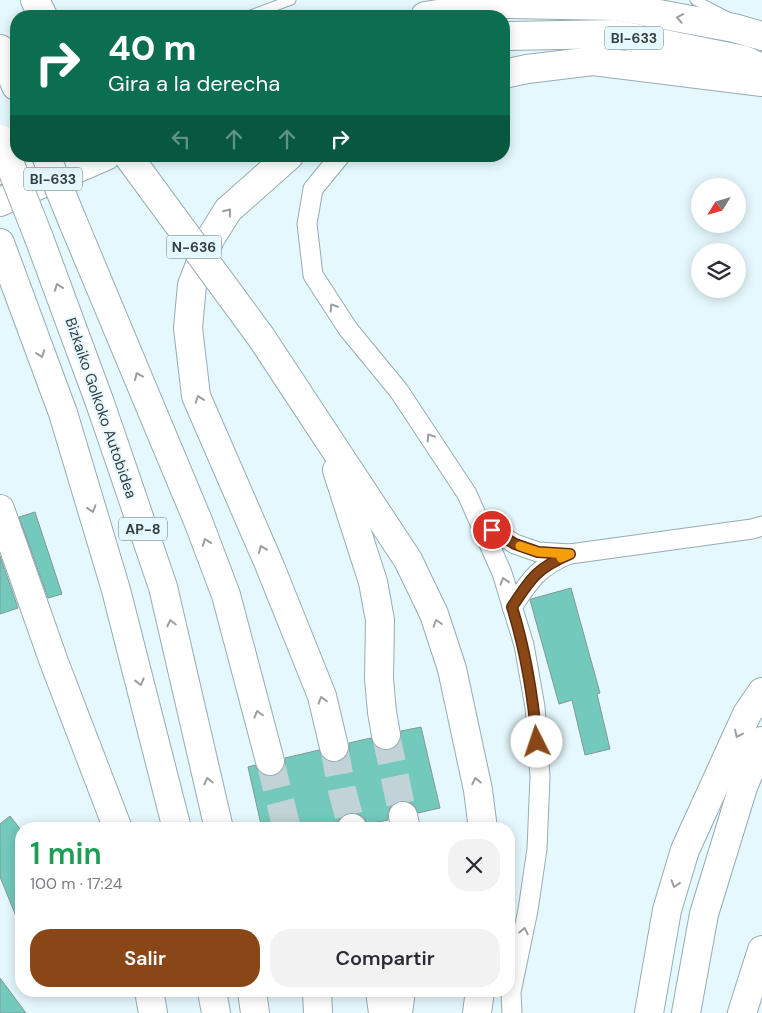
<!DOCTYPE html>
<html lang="es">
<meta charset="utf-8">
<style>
:root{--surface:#fff;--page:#f2f2f3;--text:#2b2b33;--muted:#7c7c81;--accent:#894616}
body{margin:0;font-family:"DM Sans",sans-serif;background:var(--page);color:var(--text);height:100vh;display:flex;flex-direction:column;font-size:19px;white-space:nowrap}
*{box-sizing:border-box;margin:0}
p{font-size:16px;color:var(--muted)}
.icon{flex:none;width:28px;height:28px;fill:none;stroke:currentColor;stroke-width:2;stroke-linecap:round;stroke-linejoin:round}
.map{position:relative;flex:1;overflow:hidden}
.drawer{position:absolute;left:15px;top:822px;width:500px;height:175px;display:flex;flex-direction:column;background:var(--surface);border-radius:20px;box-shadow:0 2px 12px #0003}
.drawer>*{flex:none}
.top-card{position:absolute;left:10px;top:10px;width:500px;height:152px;border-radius:20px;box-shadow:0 2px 12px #0003;background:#0b6e4f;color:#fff;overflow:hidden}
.needle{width:32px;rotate:233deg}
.tools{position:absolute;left:691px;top:178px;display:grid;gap:10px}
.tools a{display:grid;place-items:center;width:55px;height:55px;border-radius:50%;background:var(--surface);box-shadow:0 2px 12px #0003;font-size:25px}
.pin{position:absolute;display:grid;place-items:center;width:42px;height:42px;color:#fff;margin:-21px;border:2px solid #fff;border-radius:50%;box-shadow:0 1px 5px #0007}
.me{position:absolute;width:55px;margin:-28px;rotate:356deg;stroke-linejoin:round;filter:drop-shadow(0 0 4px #0008)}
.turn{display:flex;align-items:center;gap:18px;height:105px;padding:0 15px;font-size:22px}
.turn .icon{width:65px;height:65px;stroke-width:2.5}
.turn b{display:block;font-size:35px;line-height:42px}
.lanes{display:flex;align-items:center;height:48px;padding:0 15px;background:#0003;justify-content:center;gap:25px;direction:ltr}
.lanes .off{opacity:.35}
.round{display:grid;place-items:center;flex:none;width:52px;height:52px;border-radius:20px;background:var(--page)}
.summary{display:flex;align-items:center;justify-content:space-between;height:85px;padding:0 15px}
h1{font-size:30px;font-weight:600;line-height:38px;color:#1e9e55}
.action{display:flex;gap:10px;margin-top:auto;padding:10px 15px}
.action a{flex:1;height:58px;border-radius:20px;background:var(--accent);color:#fff;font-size:20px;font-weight:600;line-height:58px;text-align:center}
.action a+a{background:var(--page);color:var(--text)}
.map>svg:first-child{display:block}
.building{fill:#74c9bd;stroke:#829995}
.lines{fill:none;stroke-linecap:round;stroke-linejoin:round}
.highway-tunnel{stroke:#c2d3d7;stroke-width:28;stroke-dasharray:28 14;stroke-linecap:butt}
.lane-casing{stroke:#96acb2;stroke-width:11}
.street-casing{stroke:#96acb2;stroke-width:21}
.primary-casing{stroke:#96acb2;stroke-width:30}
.highway-casing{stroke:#96acb2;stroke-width:30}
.lane{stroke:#fff;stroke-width:9}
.street{stroke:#fff;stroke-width:19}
.primary{stroke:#fff;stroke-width:28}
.highway{stroke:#fff;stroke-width:28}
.highway-bridge-casing{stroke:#96acb2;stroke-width:30;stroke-linecap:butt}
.highway-bridge{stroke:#fff;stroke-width:28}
.oneway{stroke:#9a9ea0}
.route-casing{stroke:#592e0e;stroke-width:12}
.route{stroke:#894616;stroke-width:9}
.slow{stroke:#f59e0b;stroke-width:9}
.labels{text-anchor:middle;stroke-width:4;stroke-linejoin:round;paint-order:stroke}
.shield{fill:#e5f8fd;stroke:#6a7679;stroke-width:1}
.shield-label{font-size:14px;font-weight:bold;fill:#353e41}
.street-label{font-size:15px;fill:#353e41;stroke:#e5f8fd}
</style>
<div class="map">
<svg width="762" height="1013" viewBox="0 0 762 1013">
<rect width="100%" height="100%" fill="#e5f8fd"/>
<g class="building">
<polygon points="35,512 62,594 48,598 19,517"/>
<polygon points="0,556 18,608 0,614"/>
<polygon points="571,588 600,693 597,694 610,749 585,755 572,700 559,704 530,600 531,599"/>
<polygon points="421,727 440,808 418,813 414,805 407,801 400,801 392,805 388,812 388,820 368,824 363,817 356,813 348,813 341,817 337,824 337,829 262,829 248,767 255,765 259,772 266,776 274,776 281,772 285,766 285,758 319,750 323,758 329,762 337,762 345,758 349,751 349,743 371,738 374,745 380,749 389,750 396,747 400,741 401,731"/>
<polygon points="10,816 21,830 21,928 0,877 0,824"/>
<polygon points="0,978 26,1013 0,1013"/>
</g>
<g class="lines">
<g class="highway-tunnel">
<polyline points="386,735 403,816"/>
<polyline points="334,747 342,790 352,828"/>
<polyline points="270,761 287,829"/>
</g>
<defs>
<g id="lane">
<polyline points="695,0 726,16"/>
<polyline points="248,16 291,0"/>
</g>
<g id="street">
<polyline points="340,156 313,189 307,224 313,275 348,329 399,391 467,494 502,573 524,645 535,707 540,777 537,849 528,910 511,992 512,1013"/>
<polyline points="480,523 515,544 538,552 570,554 752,529 762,526"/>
<path d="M512 607C531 579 537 568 569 554"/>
</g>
<g id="primary">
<polyline points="425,16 504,4 616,6 734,28 762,36"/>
<polyline points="504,36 615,34 744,60 762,68"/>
<polyline points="0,170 35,156"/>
<polyline points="0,202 106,156"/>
</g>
<g id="highway">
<polyline points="35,0 43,16"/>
<polyline points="0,49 16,86"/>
<polyline points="504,74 527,69 593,61 762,82"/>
<polyline points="289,156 228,210 210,239 192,285 188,328 196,396 269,564 322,696 334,747"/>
<polyline points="73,222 198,521 226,595 270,761"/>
<polyline points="39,238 100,403 163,587 219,829"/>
<polyline points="0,243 63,413 116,590 177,829"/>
<polyline points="261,337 408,560 434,614 452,669 478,790 483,829"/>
<polyline points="337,470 373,582 380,620 379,679 382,712 386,735"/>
<polyline points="0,509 54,662 118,829"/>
<polyline points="403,816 406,829"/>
<polyline points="352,828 353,829"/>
<polyline points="149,991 153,1013"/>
<polyline points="212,991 216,1013"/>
<polyline points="252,991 255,1013"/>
<polyline points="317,991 318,1013"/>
<polyline points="380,991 383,1013"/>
<polyline points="398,1013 401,991"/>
<polyline points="477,1013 480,991"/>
<polyline points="649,1013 667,910 685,850 747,714 762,692"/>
<polyline points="686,1013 704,914 743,787 762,741"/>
<polyline points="742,1013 762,950"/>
</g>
</defs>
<use href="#lane" class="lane-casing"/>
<use href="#street" class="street-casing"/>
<use href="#primary" class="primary-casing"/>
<use href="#highway" class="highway-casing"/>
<use href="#lane" class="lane"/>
<use href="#street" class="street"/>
<use href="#primary" class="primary"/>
<use href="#highway" class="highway"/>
<defs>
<g id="highway-bridge">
<polyline points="0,139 39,238"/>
<polyline points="46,156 73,222"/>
<polyline points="128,156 261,337"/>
</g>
</defs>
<use href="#highway-bridge" class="highway-bridge-casing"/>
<use href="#highway-bridge" class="highway-bridge"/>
</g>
<defs><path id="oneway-chevron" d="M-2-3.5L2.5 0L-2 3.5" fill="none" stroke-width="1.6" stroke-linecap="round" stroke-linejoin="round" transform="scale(1.25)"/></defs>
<g class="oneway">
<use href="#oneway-chevron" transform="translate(680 18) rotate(-169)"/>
<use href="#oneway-chevron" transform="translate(228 212) rotate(-51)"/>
<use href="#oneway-chevron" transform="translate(58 287) rotate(-110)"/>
<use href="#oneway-chevron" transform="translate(333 307) rotate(-123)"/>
<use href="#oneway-chevron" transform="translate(41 354) rotate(70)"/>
<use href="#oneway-chevron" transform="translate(138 376) rotate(-113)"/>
<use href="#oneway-chevron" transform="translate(199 399) rotate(-109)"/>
<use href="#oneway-chevron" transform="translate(430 437) rotate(-123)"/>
<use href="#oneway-chevron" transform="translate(92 509) rotate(73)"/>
<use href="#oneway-chevron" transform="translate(206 542) rotate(-110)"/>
<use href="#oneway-chevron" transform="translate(262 549) rotate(-113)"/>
<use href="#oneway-chevron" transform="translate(504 581) rotate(-107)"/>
<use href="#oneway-chevron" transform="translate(171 623) rotate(-103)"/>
<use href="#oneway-chevron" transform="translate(437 623) rotate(-108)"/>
<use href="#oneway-chevron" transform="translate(140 682) rotate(76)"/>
<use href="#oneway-chevron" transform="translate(322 700) rotate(-106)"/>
<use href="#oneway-chevron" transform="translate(258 714) rotate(-105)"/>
<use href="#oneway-chevron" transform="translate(738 734) rotate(115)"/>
<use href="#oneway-chevron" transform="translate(208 781) rotate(-103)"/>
<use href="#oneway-chevron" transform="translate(476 781) rotate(-102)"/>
<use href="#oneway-chevron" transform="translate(675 884) rotate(107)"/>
<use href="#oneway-chevron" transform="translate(524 931) rotate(-78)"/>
</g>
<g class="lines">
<defs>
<path id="route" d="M492 530 515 544 538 552 570 554C537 568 531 578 512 607 526 652 533 696 537 742"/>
</defs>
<use href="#route" class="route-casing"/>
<use href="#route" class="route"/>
<polyline class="slow" points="520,546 538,552 570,554 561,558"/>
</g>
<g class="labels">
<g class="shield">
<rect x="605" y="26.5" width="58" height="23" rx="4"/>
<rect x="24" y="167.5" width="58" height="23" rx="4"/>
<rect x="166.5" y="235.5" width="55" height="23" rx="4"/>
<rect x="119" y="517.5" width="48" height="23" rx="4"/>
</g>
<g class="shield-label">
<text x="634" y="43">BI-633</text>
<text x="53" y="184">BI-633</text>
<text x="194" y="252">N-636</text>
<text x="143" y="534">AP-8</text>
</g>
<g class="street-label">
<text transform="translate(101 408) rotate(71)" y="5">Bizkaiko Golkoko Autobidea</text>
</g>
</g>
</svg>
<div class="tools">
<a><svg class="needle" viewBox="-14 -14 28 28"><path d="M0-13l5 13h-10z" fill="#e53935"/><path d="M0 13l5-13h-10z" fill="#7c7c81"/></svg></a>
<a><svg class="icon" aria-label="layers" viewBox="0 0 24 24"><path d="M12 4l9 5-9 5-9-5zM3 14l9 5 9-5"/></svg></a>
</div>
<div class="pin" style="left:492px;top:530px;background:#d93025"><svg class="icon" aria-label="arrive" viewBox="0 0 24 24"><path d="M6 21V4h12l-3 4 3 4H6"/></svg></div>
<svg class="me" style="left:537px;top:742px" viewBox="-20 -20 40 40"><circle r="19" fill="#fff"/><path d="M0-13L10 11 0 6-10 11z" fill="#894616"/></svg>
<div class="top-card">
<div class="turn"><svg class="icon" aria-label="right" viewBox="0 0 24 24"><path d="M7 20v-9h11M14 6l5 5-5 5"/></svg><div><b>40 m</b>Gira a la derecha</div></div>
<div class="lanes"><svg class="icon off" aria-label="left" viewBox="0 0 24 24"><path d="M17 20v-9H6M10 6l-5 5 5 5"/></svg><svg class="icon off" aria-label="ahead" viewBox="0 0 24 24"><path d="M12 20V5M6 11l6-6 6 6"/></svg><svg class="icon off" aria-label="ahead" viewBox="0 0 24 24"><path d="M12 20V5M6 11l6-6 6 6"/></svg><svg class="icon" aria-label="right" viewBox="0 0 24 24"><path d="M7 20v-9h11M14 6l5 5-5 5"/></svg></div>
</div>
<section class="drawer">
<div class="summary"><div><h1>1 min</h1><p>100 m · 17:24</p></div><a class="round"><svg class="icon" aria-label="close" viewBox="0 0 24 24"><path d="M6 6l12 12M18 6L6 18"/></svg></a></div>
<div class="action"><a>Salir</a><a>Compartir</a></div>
</section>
</div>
